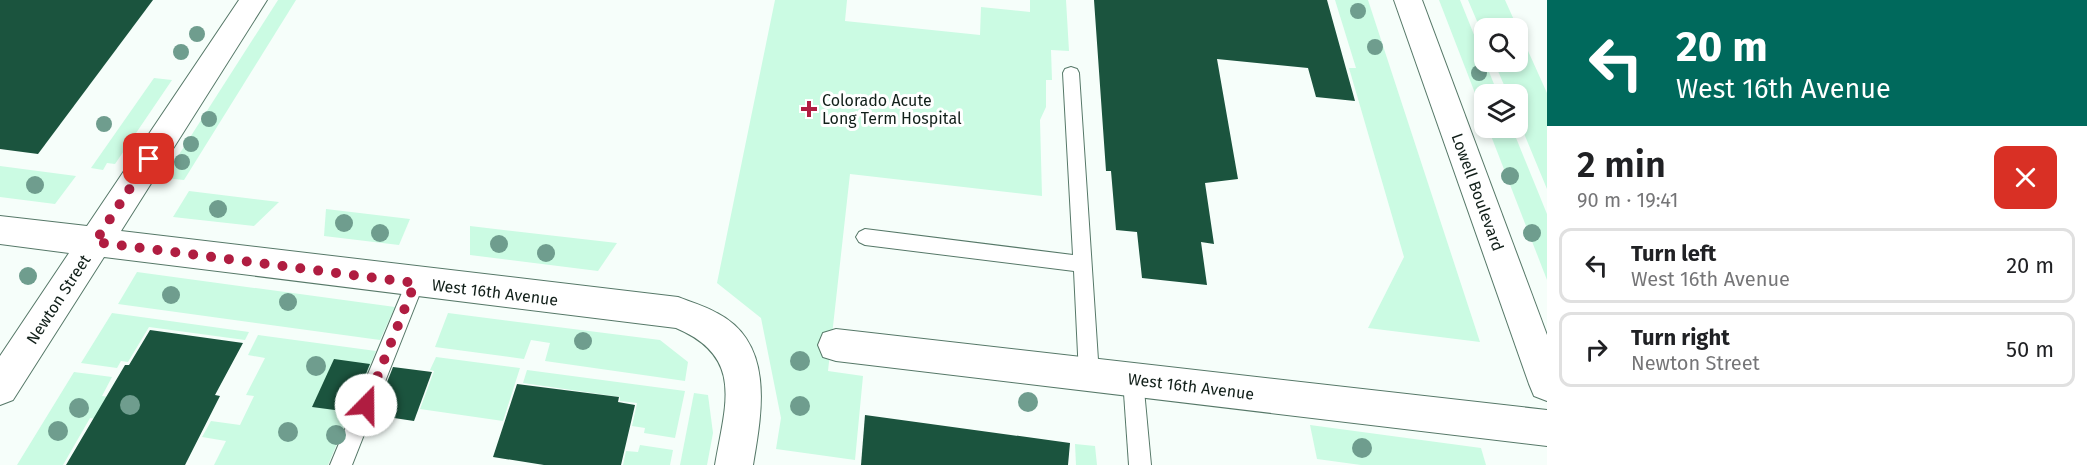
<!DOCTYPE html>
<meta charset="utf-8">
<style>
:root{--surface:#fff;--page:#f6f6f6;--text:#202124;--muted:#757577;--line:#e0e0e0}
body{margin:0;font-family:"Fira Sans",sans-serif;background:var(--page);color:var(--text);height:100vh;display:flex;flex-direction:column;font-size:22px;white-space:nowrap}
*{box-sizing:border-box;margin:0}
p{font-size:20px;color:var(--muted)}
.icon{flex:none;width:33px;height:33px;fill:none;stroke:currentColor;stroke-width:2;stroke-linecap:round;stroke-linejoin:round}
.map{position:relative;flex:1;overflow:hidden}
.drawer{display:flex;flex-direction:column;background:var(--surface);width:540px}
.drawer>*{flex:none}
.banner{background:#00695c;color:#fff;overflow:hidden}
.buttons{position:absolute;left:1474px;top:18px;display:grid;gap:12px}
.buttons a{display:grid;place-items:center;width:54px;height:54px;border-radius:12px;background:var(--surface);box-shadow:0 3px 9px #0003;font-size:30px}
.pin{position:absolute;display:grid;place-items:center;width:51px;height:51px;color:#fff;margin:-26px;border-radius:12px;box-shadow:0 3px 9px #0006}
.me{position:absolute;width:66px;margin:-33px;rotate:22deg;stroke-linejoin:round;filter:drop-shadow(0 0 4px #0008)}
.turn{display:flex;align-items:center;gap:21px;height:126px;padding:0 30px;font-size:27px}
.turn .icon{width:78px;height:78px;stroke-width:2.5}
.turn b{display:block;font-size:42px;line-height:51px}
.round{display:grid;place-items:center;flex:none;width:63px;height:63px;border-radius:12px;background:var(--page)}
.overview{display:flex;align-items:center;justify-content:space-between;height:102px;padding:0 30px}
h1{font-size:36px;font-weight:600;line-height:45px}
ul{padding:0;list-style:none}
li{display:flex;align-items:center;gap:18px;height:75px;margin:0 12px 9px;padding:0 18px;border:3px solid var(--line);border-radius:12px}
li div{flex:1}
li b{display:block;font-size:22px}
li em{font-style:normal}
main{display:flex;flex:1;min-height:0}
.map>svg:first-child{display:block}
.green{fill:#cbfbe3}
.building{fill:#1b543e}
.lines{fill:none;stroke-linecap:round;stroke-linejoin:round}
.service-casing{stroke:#567868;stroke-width:2}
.minor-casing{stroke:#567868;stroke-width:2}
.service{fill:#fff;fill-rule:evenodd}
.minor{fill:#fff;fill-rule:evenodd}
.tree{fill:#6f9d8e}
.route{stroke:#b01d41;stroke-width:10;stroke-dasharray:0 18}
.poi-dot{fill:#b01d41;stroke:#fff;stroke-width:2}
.labels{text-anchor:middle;stroke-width:6;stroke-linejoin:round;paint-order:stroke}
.poi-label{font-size:16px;fill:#111f19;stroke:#fff;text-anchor:start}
.street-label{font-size:16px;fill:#111f19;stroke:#fff}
</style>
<main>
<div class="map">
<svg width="1547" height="465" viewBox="0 0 1547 465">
<rect width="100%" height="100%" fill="#f6fefa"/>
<g class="green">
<polygon points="278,0 296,0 184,180 164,178"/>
<polygon points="775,0 847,0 845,21 980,35 981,7 1030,12 1030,0 1066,0 1069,51 1051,50 1052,80 1046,80 1046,107 1040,120 1042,196 850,174 828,371 863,376 855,460 776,449 781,418 761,318 717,283"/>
<polygon points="1335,0 1368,0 1480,342 1368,328 1404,257 1349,68 1356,68"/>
<polygon points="1439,0 1460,0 1498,94 1485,94 1485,119"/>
<polygon points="1468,0 1505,0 1547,93 1547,189 1518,119 1518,94 1508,94 1494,62 1518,62 1518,28 1485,28 1485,40"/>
<polygon points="154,78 172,80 115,164 107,163 103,170 91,168"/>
<polygon points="1488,128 1512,128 1547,214 1547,280"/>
<polygon points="0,166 76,176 55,204 0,197"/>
<polygon points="189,191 279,202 254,226 173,217"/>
<polygon points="326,209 410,219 399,245 324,236"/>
<polygon points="470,226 617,243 598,271 470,255"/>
<polygon points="137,272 395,307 380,340 118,304"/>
<polygon points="112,313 249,332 245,340 149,327 128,362 121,361 117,368 81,363"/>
<polygon points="448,313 660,340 688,362 685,381 545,361 550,343 531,340 524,359 435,347"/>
<polygon points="258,335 376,351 328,465 214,465 226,441 202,437 211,421 240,425 254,396 246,395 265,358 248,355"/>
<polygon points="436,357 520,368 503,421 420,409 434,371 430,370"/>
<polygon points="527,370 685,391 675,438 644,433 645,428 632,426 637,403 620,401 620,397 523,383"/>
<polygon points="74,372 112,377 102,396 211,411 104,420 90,418 63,465 17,465"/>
<polygon points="694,393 708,395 713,433 707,465 680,465"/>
<polygon points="1310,425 1481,448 1486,465 1361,465 1317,459"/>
<polygon points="1075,444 1095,446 1097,465 1076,465"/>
<polygon points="640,445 673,450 670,465 623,465 626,451 638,452"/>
</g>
<g class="building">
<polygon points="0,0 153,0 38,154 0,149"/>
<polygon points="1094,0 1327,0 1355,101 1316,97 1308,68 1217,59 1238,179 1205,183 1214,244 1201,242 1207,285 1142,278 1137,232 1116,230 1111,171 1106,171"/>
<polygon points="150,330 243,343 215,395 220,396 185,465 66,465 125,365 129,365"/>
<polygon points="334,359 370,364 350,412 312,407"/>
<polygon points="393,367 432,372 414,421 374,415"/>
<polygon points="517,384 619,397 618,402 635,405 621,465 544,465 493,457"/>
<polygon points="865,415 1070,443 1068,465 861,465"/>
</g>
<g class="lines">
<defs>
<g id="service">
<polygon points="1071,67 1077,69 1079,73 1099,375 1096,382 1089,384 1082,382 1079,375 1074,271 865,245 859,242 856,237 859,232 865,229 1073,255 1063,73 1065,69"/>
<polygon points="415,275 422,277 424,283 352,465 330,465 406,283 408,277"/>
<polygon points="1133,370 1140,372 1143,379 1151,465 1129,465 1123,379 1126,372"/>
</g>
<g id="minor">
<path d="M239 0H267L121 231 678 297C691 302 705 306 717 313 775 343 762 412 753 465H715C725 405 745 357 676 328L104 257 13 400 0 405V356L69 253 0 244V216L87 226Z"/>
<polygon points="1394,0 1422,0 1547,335 1547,401 1534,396 1529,384"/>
<polygon points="836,329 1547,410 1547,446 836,361 823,357 818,345 823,333"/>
</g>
</defs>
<use href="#service" class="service-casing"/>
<use href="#minor" class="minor-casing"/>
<use href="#service" class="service"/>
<use href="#minor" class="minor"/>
</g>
<g class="tree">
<circle cx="1358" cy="11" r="8"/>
<circle cx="197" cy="34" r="8"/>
<circle cx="1375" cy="47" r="8"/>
<circle cx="181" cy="52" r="8"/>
<circle cx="1479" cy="73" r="8"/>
<circle cx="209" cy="119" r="8"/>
<circle cx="104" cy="124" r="8"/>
<circle cx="191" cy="144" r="8"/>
<circle cx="182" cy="162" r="8"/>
<circle cx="1510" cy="176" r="9"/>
<circle cx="35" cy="185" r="9"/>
<circle cx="218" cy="209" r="9"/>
<circle cx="344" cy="223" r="9"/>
<circle cx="380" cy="233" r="9"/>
<circle cx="1532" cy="233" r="9"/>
<circle cx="499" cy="244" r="9"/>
<circle cx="546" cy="253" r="9"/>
<circle cx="28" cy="276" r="9"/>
<circle cx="171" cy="295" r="9"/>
<circle cx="288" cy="302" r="9"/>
<circle cx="583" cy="341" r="9"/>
<circle cx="800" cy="361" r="10"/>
<circle cx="316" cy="366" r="10"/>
<circle cx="1028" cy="402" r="10"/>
<circle cx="130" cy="405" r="10"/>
<circle cx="800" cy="406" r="10"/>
<circle cx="79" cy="408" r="10"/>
<circle cx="58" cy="431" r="10"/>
<circle cx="288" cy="432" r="10"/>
<circle cx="336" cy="435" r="10"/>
<circle cx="1362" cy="448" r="10"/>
</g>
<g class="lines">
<polyline class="route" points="149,159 95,242 415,283 366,405"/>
</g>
<path class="poi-dot" d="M806 100h6v6h6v6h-6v6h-6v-6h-6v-6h6z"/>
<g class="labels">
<g class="poi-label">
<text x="822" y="106">Colorado Acute<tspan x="822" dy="18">Long Term Hospital</tspan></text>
</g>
<g class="street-label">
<text transform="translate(1478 192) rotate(70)" y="6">Lowell Boulevard</text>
<text transform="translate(495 292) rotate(7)" y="6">West 16th Avenue</text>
<text transform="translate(58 299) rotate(-57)" y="6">Newton Street</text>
<text transform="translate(1191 386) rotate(7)" y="6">West 16th Avenue</text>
</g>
</g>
</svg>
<div class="buttons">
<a><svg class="icon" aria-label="search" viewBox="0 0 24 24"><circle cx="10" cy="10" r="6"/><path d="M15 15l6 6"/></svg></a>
<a><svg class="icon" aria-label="layers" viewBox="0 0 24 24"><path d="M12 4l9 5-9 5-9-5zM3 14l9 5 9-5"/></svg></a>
</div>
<div class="pin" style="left:149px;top:159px;background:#d93025"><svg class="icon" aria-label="arrive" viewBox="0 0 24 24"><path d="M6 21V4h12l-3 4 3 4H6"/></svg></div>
<svg class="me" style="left:366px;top:405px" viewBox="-20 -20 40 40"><circle r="19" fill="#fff"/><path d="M0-13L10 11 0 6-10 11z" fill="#b01d41"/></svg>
</div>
<section class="drawer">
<div class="banner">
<div class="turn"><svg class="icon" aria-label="left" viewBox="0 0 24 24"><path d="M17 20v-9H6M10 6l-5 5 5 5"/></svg><div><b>20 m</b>West 16th Avenue</div></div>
</div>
<div class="overview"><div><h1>2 min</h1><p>90 m · 19:41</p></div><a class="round" style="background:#d93025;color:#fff"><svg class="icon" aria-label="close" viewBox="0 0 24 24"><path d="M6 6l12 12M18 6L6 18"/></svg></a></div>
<ul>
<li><svg class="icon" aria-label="left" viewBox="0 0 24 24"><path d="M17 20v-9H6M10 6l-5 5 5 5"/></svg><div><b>Turn left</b><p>West 16th Avenue</p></div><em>20 m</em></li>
<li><svg class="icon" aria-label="right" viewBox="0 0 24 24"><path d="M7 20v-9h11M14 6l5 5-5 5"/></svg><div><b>Turn right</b><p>Newton Street</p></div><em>50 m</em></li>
</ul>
</section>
</main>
